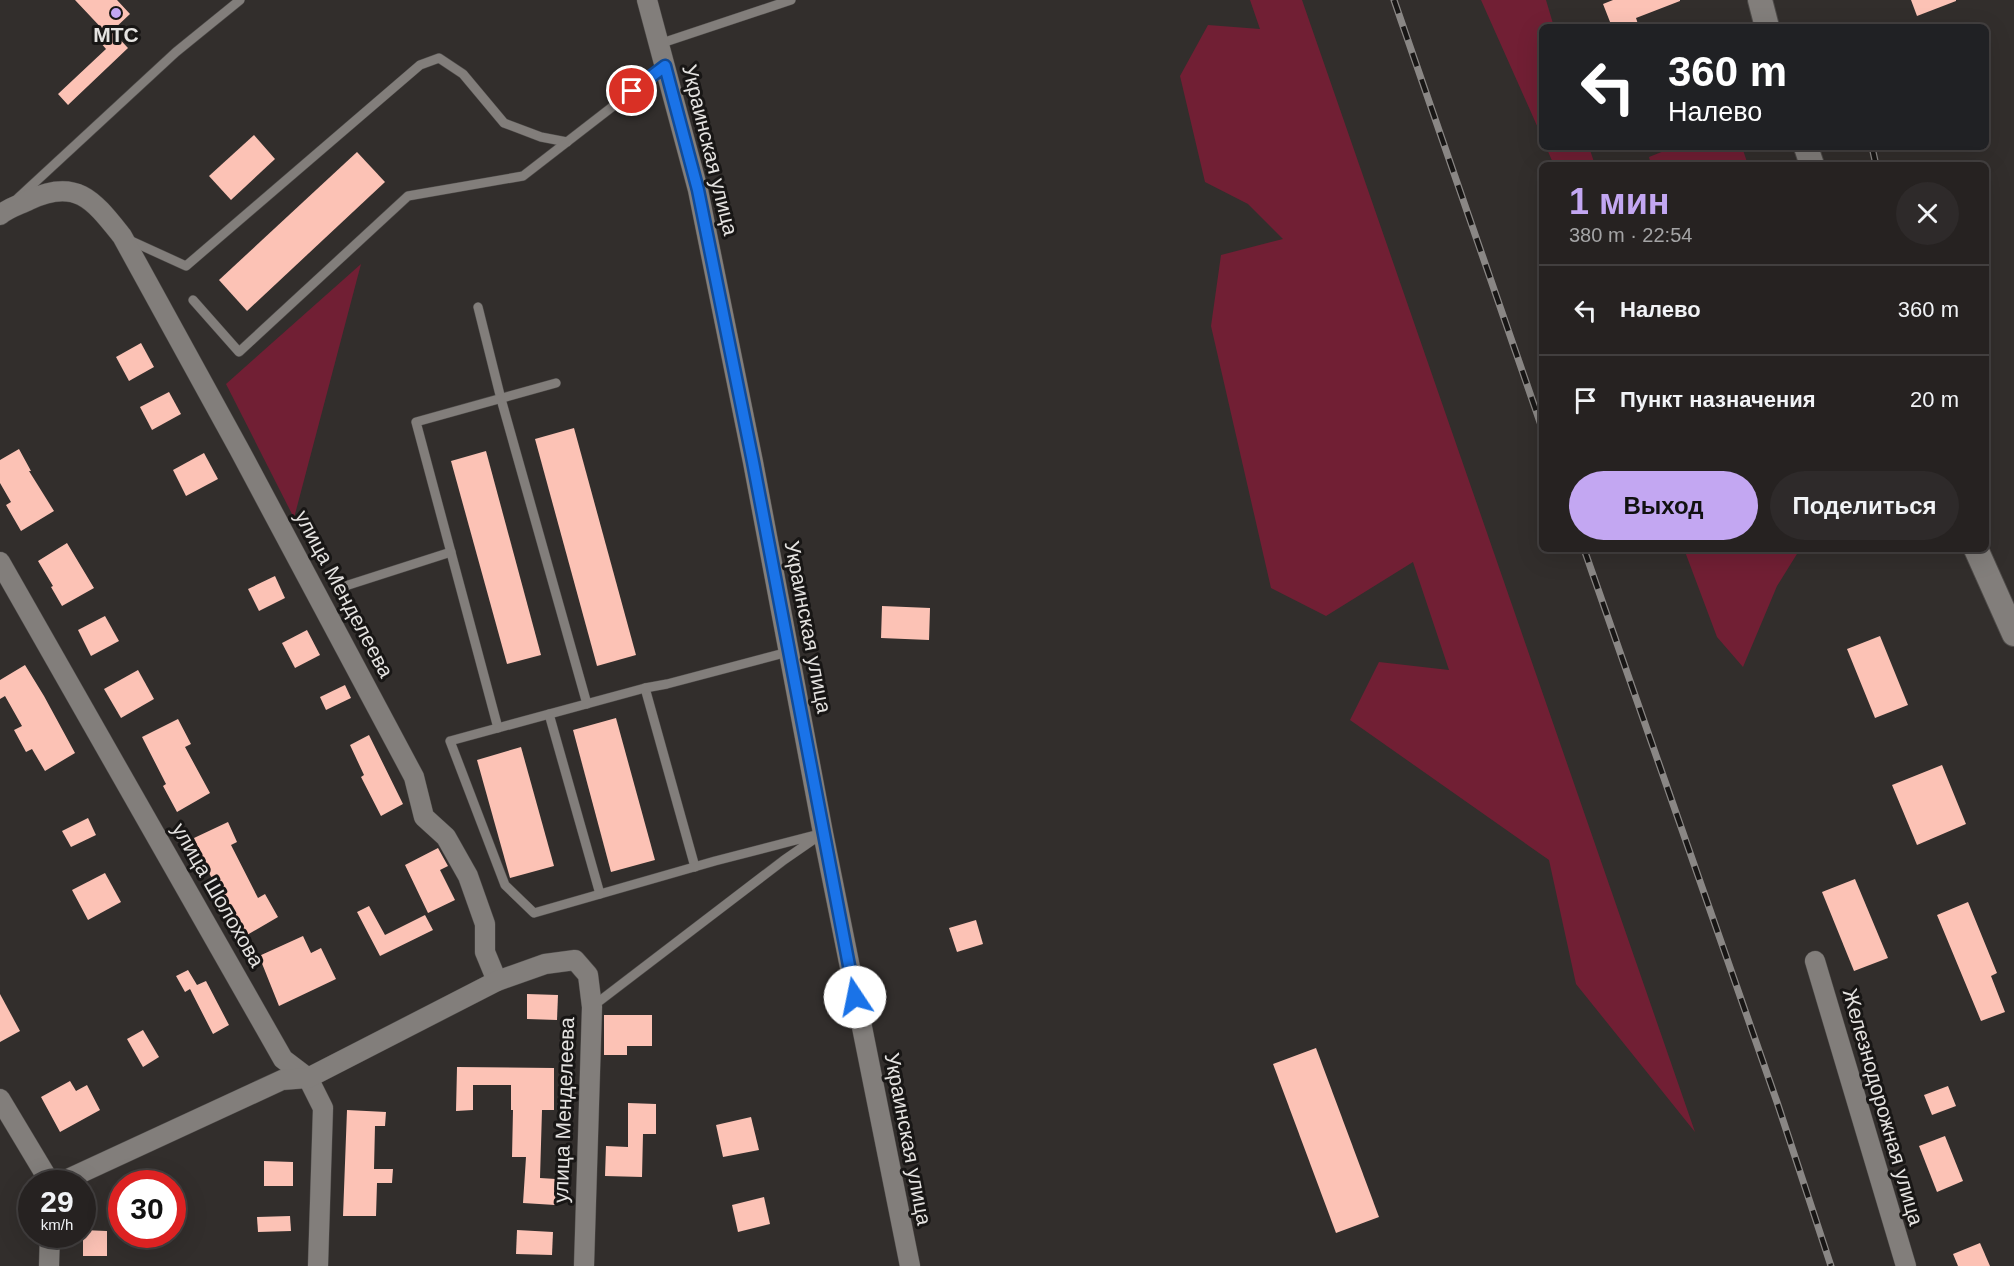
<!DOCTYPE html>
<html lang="ru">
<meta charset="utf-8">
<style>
:root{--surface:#262221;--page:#2e2a2a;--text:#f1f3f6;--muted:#a4a4a5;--line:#423f3f;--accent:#c3a7f2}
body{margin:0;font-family:Arial,sans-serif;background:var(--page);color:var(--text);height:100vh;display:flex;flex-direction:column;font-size:22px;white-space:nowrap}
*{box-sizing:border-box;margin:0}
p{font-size:20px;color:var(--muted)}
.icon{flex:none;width:33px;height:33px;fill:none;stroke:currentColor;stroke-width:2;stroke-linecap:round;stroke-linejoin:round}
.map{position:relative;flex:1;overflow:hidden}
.sheet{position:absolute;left:1539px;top:162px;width:450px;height:390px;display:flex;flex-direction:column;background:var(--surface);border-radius:9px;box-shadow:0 6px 24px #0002,0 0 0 2px var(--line)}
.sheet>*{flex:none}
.banner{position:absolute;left:1539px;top:24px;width:450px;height:126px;border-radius:9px;box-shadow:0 6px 24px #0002,0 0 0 2px var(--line);background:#202124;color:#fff;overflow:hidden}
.speed{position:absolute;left:18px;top:1170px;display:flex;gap:12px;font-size:30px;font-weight:700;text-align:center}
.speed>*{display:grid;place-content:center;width:78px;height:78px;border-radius:50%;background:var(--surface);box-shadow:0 6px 24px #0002,0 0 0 2px var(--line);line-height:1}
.speed small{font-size:15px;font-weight:400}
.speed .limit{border:9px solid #d22;background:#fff;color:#111}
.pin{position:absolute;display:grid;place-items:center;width:51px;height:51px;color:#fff;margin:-26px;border:3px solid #fff;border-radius:50%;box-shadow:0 2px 6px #0007}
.me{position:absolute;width:66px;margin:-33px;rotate:349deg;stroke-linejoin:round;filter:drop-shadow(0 0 4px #0008)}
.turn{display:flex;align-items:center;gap:21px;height:126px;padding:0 30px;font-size:27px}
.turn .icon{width:78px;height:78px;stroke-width:2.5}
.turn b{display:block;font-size:42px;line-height:51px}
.round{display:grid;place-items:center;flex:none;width:63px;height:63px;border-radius:32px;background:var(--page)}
.head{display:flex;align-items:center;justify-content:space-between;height:102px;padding:0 30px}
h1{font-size:36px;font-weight:600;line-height:45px;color:var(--accent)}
.button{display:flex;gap:12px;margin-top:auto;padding:12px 30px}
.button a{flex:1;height:69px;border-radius:36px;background:var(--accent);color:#111;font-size:24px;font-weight:600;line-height:69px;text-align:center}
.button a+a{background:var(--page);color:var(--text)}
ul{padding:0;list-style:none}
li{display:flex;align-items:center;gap:18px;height:90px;padding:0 30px;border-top:2px solid var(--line)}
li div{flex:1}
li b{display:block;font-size:22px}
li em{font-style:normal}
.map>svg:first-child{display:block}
.green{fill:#711f34}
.building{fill:#fcc2b5}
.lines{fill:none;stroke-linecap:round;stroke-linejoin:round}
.service-casing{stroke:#4e4b49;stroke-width:10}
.minor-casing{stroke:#4e4b49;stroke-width:21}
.tertiary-casing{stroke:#4e4b49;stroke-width:26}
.service{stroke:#827e7b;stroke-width:9}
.minor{stroke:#827e7b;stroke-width:20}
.tertiary{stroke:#827e7b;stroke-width:24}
.rail-casing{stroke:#8a8785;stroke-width:7}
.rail{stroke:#181615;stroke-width:4.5;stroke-dasharray:14;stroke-linecap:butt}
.route-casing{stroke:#114b97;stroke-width:15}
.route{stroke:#1a73e8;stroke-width:10}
.poi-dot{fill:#c3a7f2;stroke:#181615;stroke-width:2}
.labels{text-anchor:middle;stroke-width:6;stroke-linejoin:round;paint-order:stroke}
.poi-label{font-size:21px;font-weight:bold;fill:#e5e3e1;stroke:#181615}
.street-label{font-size:21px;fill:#e5e3e1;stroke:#181615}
</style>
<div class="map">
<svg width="2014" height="1266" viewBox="0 0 2014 1266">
<rect width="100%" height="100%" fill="#322e2c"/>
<g class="green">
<polygon points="1250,0 1302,0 1695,1132 1576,984 1549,860 1350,720 1379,662 1449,670 1413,562 1326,616 1271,588 1211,326 1221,255 1283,239 1248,204 1205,182 1180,76 1208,25 1260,29"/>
<polygon points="1481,0 1546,0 1554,27 1542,27 1542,137"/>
<polygon points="1546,147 1589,147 1595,165 1554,165"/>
<polygon points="1674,147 1742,147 1748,165 1651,165 1649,157"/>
<polygon points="361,264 294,518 226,384"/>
<polygon points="1684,549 1800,549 1777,586 1743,667 1717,637"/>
</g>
<g class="building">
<polygon points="75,0 117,0 130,14 112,31 128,48 68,105 58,94 106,49 100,42 108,35"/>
<polygon points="1613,0 1680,0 1680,1 1636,18 1639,27 1612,27 1603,4"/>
<polygon points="1911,0 1956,0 1956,1 1917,16"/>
<polygon points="254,135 275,159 231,200 209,176"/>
<polygon points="357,152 385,182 247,311 219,280"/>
<polygon points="141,343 154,367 129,381 116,357"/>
<polygon points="169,392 181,414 152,430 140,407"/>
<polygon points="574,428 636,655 597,666 535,439"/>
<polygon points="19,449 31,471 29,471 54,511 21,531 6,505 11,502 0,483 0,460"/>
<polygon points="486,451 541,655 507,664 451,461"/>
<polygon points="204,453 218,479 186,496 173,470"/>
<polygon points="67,543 94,588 62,606 51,587 53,586 38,561"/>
<polygon points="275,576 285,598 259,611 248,589"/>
<polygon points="882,606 930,608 929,640 881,638"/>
<polygon points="105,616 119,641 91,656 78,630"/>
<polygon points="307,630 320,655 295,668 282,643"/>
<polygon points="1880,636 1908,705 1875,718 1847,649"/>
<polygon points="25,665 44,696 75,753 45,771 32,749 26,752 14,730 22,726 5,696 0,699 0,680"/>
<polygon points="138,670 154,699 121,718 104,689"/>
<polygon points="345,685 351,698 326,710 320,697"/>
<polygon points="616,718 655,860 611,872 573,730"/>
<polygon points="178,719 191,744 185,747 210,793 177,812 163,786 166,784 142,737"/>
<polygon points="369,735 403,804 381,816 361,777 364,775 350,745"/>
<polygon points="521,747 554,866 510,878 477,760"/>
<polygon points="1942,765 1966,824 1917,845 1892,785"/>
<polygon points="88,818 96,835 71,847 62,831"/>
<polygon points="228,822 237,842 231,845 258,898 265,894 278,917 247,935 228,903 225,904 205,865 206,864 194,838"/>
<polygon points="438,848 448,866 440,870 455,900 428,913 405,865"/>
<polygon points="105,873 121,902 88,920 72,890"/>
<polygon points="1855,879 1888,958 1854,971 1822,892"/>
<polygon points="1968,902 1997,973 1991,976 2005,1012 1981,1021 1937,915"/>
<polygon points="369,906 385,935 425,915 433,930 380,956 357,912"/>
<polygon points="976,920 983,944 957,952 949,928"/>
<polygon points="303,936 311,953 321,948 336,979 279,1006 259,956"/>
<polygon points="188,970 197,985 206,981 229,1025 213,1034 190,989 185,992 176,976"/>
<polygon points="0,994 20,1031 0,1042"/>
<polygon points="527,994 558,995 557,1020 527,1019"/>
<polygon points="604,1015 652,1015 652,1046 627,1046 627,1055 604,1055"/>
<polygon points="143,1030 159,1057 143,1067 127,1039"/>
<polygon points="1316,1048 1379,1217 1336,1233 1273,1064"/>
<polygon points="457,1067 554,1068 554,1110 542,1110 540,1178 556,1179 555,1205 523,1203 526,1157 512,1157 513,1110 511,1110 511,1085 473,1085 473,1110 456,1111"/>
<polygon points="70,1081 76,1091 87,1085 100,1110 60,1132 41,1097"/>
<polygon points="1948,1086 1956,1106 1932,1115 1924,1095"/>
<polygon points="628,1103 656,1104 656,1134 643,1134 642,1177 605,1176 606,1146 628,1147"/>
<polygon points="347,1110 386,1112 385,1126 375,1126 374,1169 393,1169 392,1183 377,1183 376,1216 343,1216"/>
<polygon points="751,1117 759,1150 723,1157 716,1125"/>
<polygon points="1945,1136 1963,1181 1937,1192 1919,1146"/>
<polygon points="264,1161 293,1162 293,1186 264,1186"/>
<polygon points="764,1197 770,1224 738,1232 732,1205"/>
<polygon points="290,1216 291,1231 258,1232 257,1217"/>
<polygon points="83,1230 107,1231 107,1256 83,1256"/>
<polygon points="517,1230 553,1232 552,1255 516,1254"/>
<polygon points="1980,1243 1990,1266 1958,1266 1953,1254"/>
</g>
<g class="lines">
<defs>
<g id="service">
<polyline points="659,44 791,0"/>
<polyline points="18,198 176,52 240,0"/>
<polyline points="127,239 186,266 420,65 439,58 463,74 504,123 541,137 567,142"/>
<polyline points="193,300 239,352 408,196 523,176 665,66"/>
<polyline points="478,307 501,399 587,704"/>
<polyline points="339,588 451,552"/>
<polyline points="645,688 695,867"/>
<polyline points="549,714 600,894"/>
<polyline points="498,728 416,422 556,383"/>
<polyline points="593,1006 784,860 823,833 715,861 534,913 505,885 450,741 645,688 667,684 788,652"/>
</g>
<g id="minor">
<polyline points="647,0 698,190 753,462 823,833 910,1266"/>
<path d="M0 215C8 208 19 205 29 200 77 177 94 201 122 236L239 449 414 777 424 817 446 837 468 876 485 924V952L497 981"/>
<polyline points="0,562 283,1059 308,1078 323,1108 318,1266"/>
<polyline points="1815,961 1906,1266"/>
<polyline points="0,1099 51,1184"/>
<polyline points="57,1184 282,1080 308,1078 497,981 545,964 575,960 588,975 592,1007 584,1266"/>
<polyline points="49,1266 50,1234"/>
</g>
<g id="tertiary">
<polyline points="1760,0 1767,27"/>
<polyline points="1806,147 1812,165"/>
<polyline points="1976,549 2014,634"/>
</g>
</defs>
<use href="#service" class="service-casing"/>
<use href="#minor" class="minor-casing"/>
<use href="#tertiary" class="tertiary-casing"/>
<use href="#service" class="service"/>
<use href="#minor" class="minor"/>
<use href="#tertiary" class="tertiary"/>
<defs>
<g id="rail">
<polyline points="1394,0 1542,428"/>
<polyline points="1872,147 1876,165"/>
<polyline points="1584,549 1777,1102 1831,1266"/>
</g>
</defs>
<use href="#rail" class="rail-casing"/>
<use href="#rail" class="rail"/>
</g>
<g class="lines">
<defs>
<polyline id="route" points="632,91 665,66 698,190 753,462 855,997"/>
</defs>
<use href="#route" class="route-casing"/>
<use href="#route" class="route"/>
</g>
<circle class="poi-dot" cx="116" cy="13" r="6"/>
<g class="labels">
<g class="poi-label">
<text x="116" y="42">МТС</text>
</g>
<g class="street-label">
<text transform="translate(710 150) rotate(76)" y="7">Украинская улица</text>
<text transform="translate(344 594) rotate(62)" y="7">улица Менделеева</text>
<text transform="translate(808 627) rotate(79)" y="7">Украинская улица</text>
<text transform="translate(218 895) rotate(60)" y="7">улица Шолохова</text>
<text transform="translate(1883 1107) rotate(74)" y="7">Железнодорожная улица</text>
<text transform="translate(564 1110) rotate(-88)" y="7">улица Менделеева</text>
<text transform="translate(908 1139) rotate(79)" y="7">Украинская улица</text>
</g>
</g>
</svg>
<div class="speed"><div>29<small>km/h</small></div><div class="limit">30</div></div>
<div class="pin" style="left:632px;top:91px;background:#d93025"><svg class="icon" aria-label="arrive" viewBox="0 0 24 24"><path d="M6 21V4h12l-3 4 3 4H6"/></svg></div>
<svg class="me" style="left:855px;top:997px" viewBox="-20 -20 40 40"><circle r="19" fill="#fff"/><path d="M0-13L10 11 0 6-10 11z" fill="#1a73e8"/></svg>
<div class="banner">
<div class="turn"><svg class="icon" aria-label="left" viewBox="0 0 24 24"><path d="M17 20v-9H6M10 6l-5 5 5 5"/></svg><div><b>360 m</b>Налево</div></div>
</div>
<section class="sheet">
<div class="head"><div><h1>1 мин</h1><p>380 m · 22:54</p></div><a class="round"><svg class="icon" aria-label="close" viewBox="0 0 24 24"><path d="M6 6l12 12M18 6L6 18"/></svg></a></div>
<ul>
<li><svg class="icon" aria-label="left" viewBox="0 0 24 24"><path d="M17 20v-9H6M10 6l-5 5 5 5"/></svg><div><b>Налево</b></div><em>360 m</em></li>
<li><svg class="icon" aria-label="arrive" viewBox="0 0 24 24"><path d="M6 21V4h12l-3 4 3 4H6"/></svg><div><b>Пункт назначения</b></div><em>20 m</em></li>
</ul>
<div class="button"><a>Выход</a><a>Поделиться</a></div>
</section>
</div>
